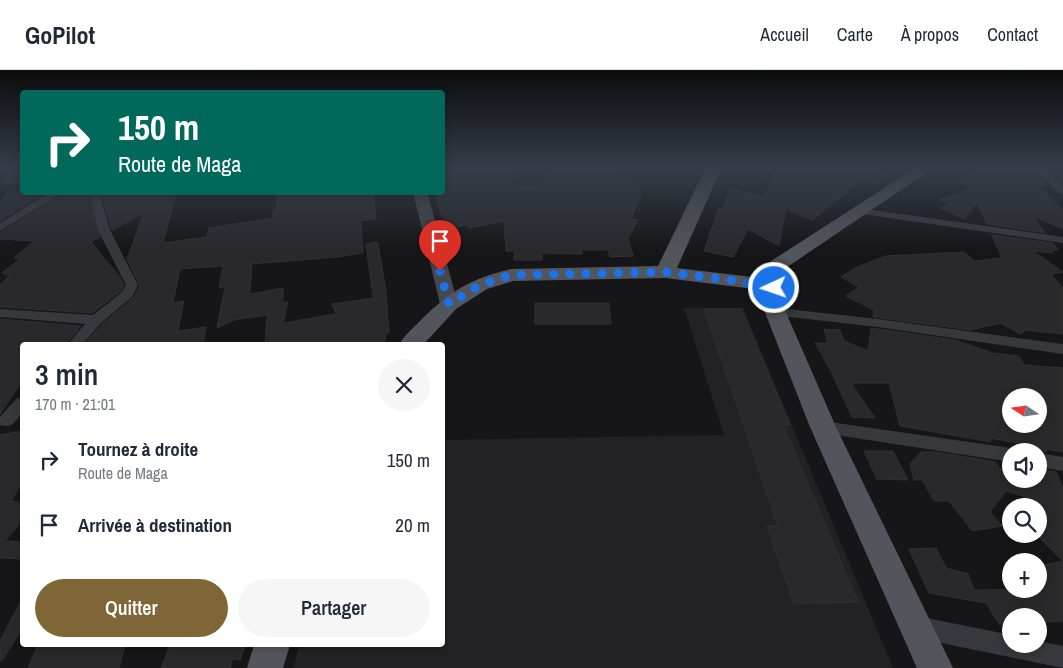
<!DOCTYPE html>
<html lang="fr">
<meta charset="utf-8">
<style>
:root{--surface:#fff;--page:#f6f6f7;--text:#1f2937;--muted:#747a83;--line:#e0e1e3;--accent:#7e6636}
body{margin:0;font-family:"Archivo Narrow",sans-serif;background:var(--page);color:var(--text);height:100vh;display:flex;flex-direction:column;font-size:19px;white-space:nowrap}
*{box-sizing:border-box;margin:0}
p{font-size:16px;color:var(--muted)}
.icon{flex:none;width:28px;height:28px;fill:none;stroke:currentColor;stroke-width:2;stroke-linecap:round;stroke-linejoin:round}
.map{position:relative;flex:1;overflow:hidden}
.sheet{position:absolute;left:20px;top:272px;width:425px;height:305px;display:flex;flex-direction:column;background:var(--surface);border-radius:5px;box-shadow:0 2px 8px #0003}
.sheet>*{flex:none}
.banner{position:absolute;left:20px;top:20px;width:425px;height:105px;border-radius:5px;box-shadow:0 2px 8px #0003;background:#00695c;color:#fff;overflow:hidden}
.needle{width:32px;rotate:283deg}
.controls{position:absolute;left:1002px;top:318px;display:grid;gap:10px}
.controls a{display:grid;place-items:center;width:45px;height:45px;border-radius:50%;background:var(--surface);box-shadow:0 2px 8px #0003;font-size:25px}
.pin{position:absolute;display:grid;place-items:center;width:42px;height:42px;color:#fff;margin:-51px -21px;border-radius:50% 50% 50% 0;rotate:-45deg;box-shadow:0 0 5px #0007}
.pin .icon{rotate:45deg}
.me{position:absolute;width:55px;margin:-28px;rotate:267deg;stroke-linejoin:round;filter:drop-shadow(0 0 4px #0008)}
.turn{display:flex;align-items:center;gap:18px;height:105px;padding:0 15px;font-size:22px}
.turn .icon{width:65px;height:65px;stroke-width:2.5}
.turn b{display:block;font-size:35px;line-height:42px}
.round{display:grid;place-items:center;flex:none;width:52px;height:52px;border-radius:26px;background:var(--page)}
.summary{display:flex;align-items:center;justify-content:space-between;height:85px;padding:0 15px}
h1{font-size:30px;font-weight:600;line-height:38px}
.primary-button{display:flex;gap:10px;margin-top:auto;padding:10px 15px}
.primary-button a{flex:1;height:58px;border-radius:30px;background:var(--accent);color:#fff;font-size:20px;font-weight:600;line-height:58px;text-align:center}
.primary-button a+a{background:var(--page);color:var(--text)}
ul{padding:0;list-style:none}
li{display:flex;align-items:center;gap:15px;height:65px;padding:0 15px}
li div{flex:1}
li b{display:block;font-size:19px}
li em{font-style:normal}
header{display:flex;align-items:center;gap:30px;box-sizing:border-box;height:70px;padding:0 25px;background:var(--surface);border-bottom:1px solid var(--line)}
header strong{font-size:24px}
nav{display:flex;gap:28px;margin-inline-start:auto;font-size:18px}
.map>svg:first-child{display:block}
.built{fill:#222225}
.building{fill:#29292c;stroke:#303034;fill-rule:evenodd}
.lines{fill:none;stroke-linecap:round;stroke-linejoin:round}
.street{fill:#37383d;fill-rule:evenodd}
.secondary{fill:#45474d;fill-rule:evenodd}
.primary{fill:#53555c;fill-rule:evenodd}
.route{stroke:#1a73e8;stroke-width:9;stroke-dasharray:0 16.2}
</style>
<header>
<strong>GoPilot</strong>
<nav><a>Accueil</a><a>Carte</a><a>À propos</a><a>Contact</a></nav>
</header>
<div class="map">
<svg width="1063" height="598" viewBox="0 0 1063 598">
<rect width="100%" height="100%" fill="#161618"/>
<polygon class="built" points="684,238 743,238 893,598 293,598 299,575 442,575 443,370 724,365"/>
<g class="building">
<polygon points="11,97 22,97 22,112 1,114"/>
<polygon points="442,97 513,97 511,116 545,115 545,97 621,97 612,110 637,110 641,124 631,149 638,150 628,168 633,186 610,187 608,180 582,180 582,184 542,183 542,190 514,190 514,181 506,181 504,151 469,158 467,155 448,158 447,154 445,154 435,126 438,125 437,122 442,122"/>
<polygon points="776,97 874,97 891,103 877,114 864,109 812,150 786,139 779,176 748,159 733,187 704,181 719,138 723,139 730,119 765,126"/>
<polygon points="978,97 1029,97 1047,115 1034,117 1046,123 1063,140 1063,159 1033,146 1045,163 987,154 977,132 965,149 940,138 950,135 939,130 975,118 958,112"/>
<polygon points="1045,97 1060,97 1063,103 1063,113"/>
<polygon points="8,122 46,122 0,151 0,132"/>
<polygon points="65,122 87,122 100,167 91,172 119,206 124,215 121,221 92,243 0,237 0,215 10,205 5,205 8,203 2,203 21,188 14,188 34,171 0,169 0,163"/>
<polygon points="101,122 182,122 175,126 163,173 207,167 209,158 273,148 273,141 276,140 277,125 314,122 373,122 376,149 361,151 363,183 337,187 252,194 250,224 283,218 283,233 288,232 283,253 336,244 332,234 373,228 366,174 378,172 386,221 389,263 385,264 386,275 265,275 267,245 234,250 217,258 225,217 219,218 223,196 180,199 173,233 184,231 178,261 206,257 203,275 84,275 102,254 133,228 140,216 127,189 144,143 112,160"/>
<polygon points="992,165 1053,173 1058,180 1051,181 1053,183 1033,181 1063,202 1051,204 1063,218 1063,264 1026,260 1021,264 1000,253 971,260 873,247 874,240 846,226 859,217 841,207 857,197 886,186 964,182 974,191 1002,188"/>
<polygon points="535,233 609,233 611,254 535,254"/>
<polygon points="704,239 741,239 790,355 783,355 858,532 794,534 767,456 778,456"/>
<polygon points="0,249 81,256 65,275 22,275 22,312 0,344"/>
<path d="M871 258 955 270 993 283 1019 286 1024 295 1063 298V382L1046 379 1047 382 1039 381V377L990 368 991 372 900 356 889 313H851L875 348 852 347 831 301 815 273H828L824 259 840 260 844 271 868 281ZM1011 326H1039V354H1011Z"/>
<polygon points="22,361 22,412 11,431 22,433 22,451 5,471 22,472 22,489 0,488 0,365"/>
<polygon points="864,381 893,381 908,410 877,409"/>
<polygon points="921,382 936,382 996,392 1000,399 1011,401 1011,409 1039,409 1039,399 1056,402 1063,418 1063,491 1036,464 1043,464 1039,456 1039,436 1028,436 1023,426 1006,421 990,442 1002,456 972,461 949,431 934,431 922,410 914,410 910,394"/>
<polygon points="936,478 946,498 968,504 974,520 1039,519 1039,496 1063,491 1063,551 1039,552 1039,546 1011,546 1011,554 999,554 986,533 929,523 909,479"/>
<polygon points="22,529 22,559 1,592 0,571"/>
<polygon points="38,575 125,575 119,598 28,598"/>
<polygon points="170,575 245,575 240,590 233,589 230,598 161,598"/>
</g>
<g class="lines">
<g class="street">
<polygon points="1031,97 1042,97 1063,116 1063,124 1059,123"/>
<polygon points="50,122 63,122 0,161 0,153"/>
<polygon points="89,122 99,122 110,160 138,215 132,227 101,253 82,275 67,275 85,254 0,247 0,239 93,245 122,222 126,215 98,160"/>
<polygon points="859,138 1063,167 1063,173 855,143 854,141 855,139"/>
<polygon points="777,238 878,249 1063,274 1063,284 878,257 772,245 770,242 772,239"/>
<path d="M22 327V343C16 351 12 359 0 355V347L16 329Z"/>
<polygon points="823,351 1011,378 1018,381 1011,381 1011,392 823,363 817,362 815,357 817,352"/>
<polygon points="1039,383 1063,387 1063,401 1039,397"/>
<polygon points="917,546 1011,565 1011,574 1039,574 1039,571 1063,576 1063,598 917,568 909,565 906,557 909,549"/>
</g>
<polygon class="secondary" points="413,122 427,122 458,234 456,238 449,240 442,238 440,234"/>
<g class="primary">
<path d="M706 97H722L677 198 752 207 754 202 917 97H935L768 210 761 212 755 210 753 216 746 218 665 208 513 211 487 219 456 239 423 275H399C404 266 412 259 419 252 449 222 469 209 511 199L658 196Z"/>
<polygon points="767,216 774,218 777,222 836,357 953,598 917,598 810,357 757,222 760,218"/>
<polygon points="254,575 290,575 283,598 247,598"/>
</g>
</g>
<linearGradient id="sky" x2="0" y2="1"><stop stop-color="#0c0c0d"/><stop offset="0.54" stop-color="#363c48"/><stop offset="1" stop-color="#363c48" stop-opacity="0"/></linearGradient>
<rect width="1063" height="181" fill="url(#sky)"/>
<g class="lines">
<path class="route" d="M440 201 449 234 480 215 511 205 665 202 746 212C751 222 761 223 771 221L774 218"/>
</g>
</svg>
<div class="controls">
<a><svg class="needle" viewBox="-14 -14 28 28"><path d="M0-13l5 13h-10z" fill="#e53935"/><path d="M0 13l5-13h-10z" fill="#747a83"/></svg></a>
<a><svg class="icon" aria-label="sound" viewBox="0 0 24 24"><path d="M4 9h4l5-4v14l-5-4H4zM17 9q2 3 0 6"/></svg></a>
<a><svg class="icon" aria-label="search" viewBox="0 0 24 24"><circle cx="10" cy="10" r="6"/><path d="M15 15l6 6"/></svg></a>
<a>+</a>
<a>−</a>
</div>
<div class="pin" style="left:440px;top:201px;background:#d93025"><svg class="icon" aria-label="arrive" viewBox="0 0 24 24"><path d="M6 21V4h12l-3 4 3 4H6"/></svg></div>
<svg class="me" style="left:774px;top:218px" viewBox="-20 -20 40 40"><circle r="17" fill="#1a73e8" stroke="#fff" stroke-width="3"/><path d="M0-11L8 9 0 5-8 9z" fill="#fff"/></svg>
<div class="banner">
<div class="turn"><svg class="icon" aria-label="right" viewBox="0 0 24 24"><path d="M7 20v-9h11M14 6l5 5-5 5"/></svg><div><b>150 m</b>Route de Maga</div></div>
</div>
<section class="sheet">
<div class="summary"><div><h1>3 min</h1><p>170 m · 21:01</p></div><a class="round"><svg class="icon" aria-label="close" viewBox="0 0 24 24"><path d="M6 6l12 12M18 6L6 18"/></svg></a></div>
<ul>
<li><svg class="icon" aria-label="right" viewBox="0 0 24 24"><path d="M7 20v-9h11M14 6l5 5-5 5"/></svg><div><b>Tournez à droite</b><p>Route de Maga</p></div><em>150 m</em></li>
<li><svg class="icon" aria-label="arrive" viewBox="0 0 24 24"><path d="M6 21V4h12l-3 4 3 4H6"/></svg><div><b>Arrivée à destination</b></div><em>20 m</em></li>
</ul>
<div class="primary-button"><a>Quitter</a><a>Partager</a></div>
</section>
</div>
